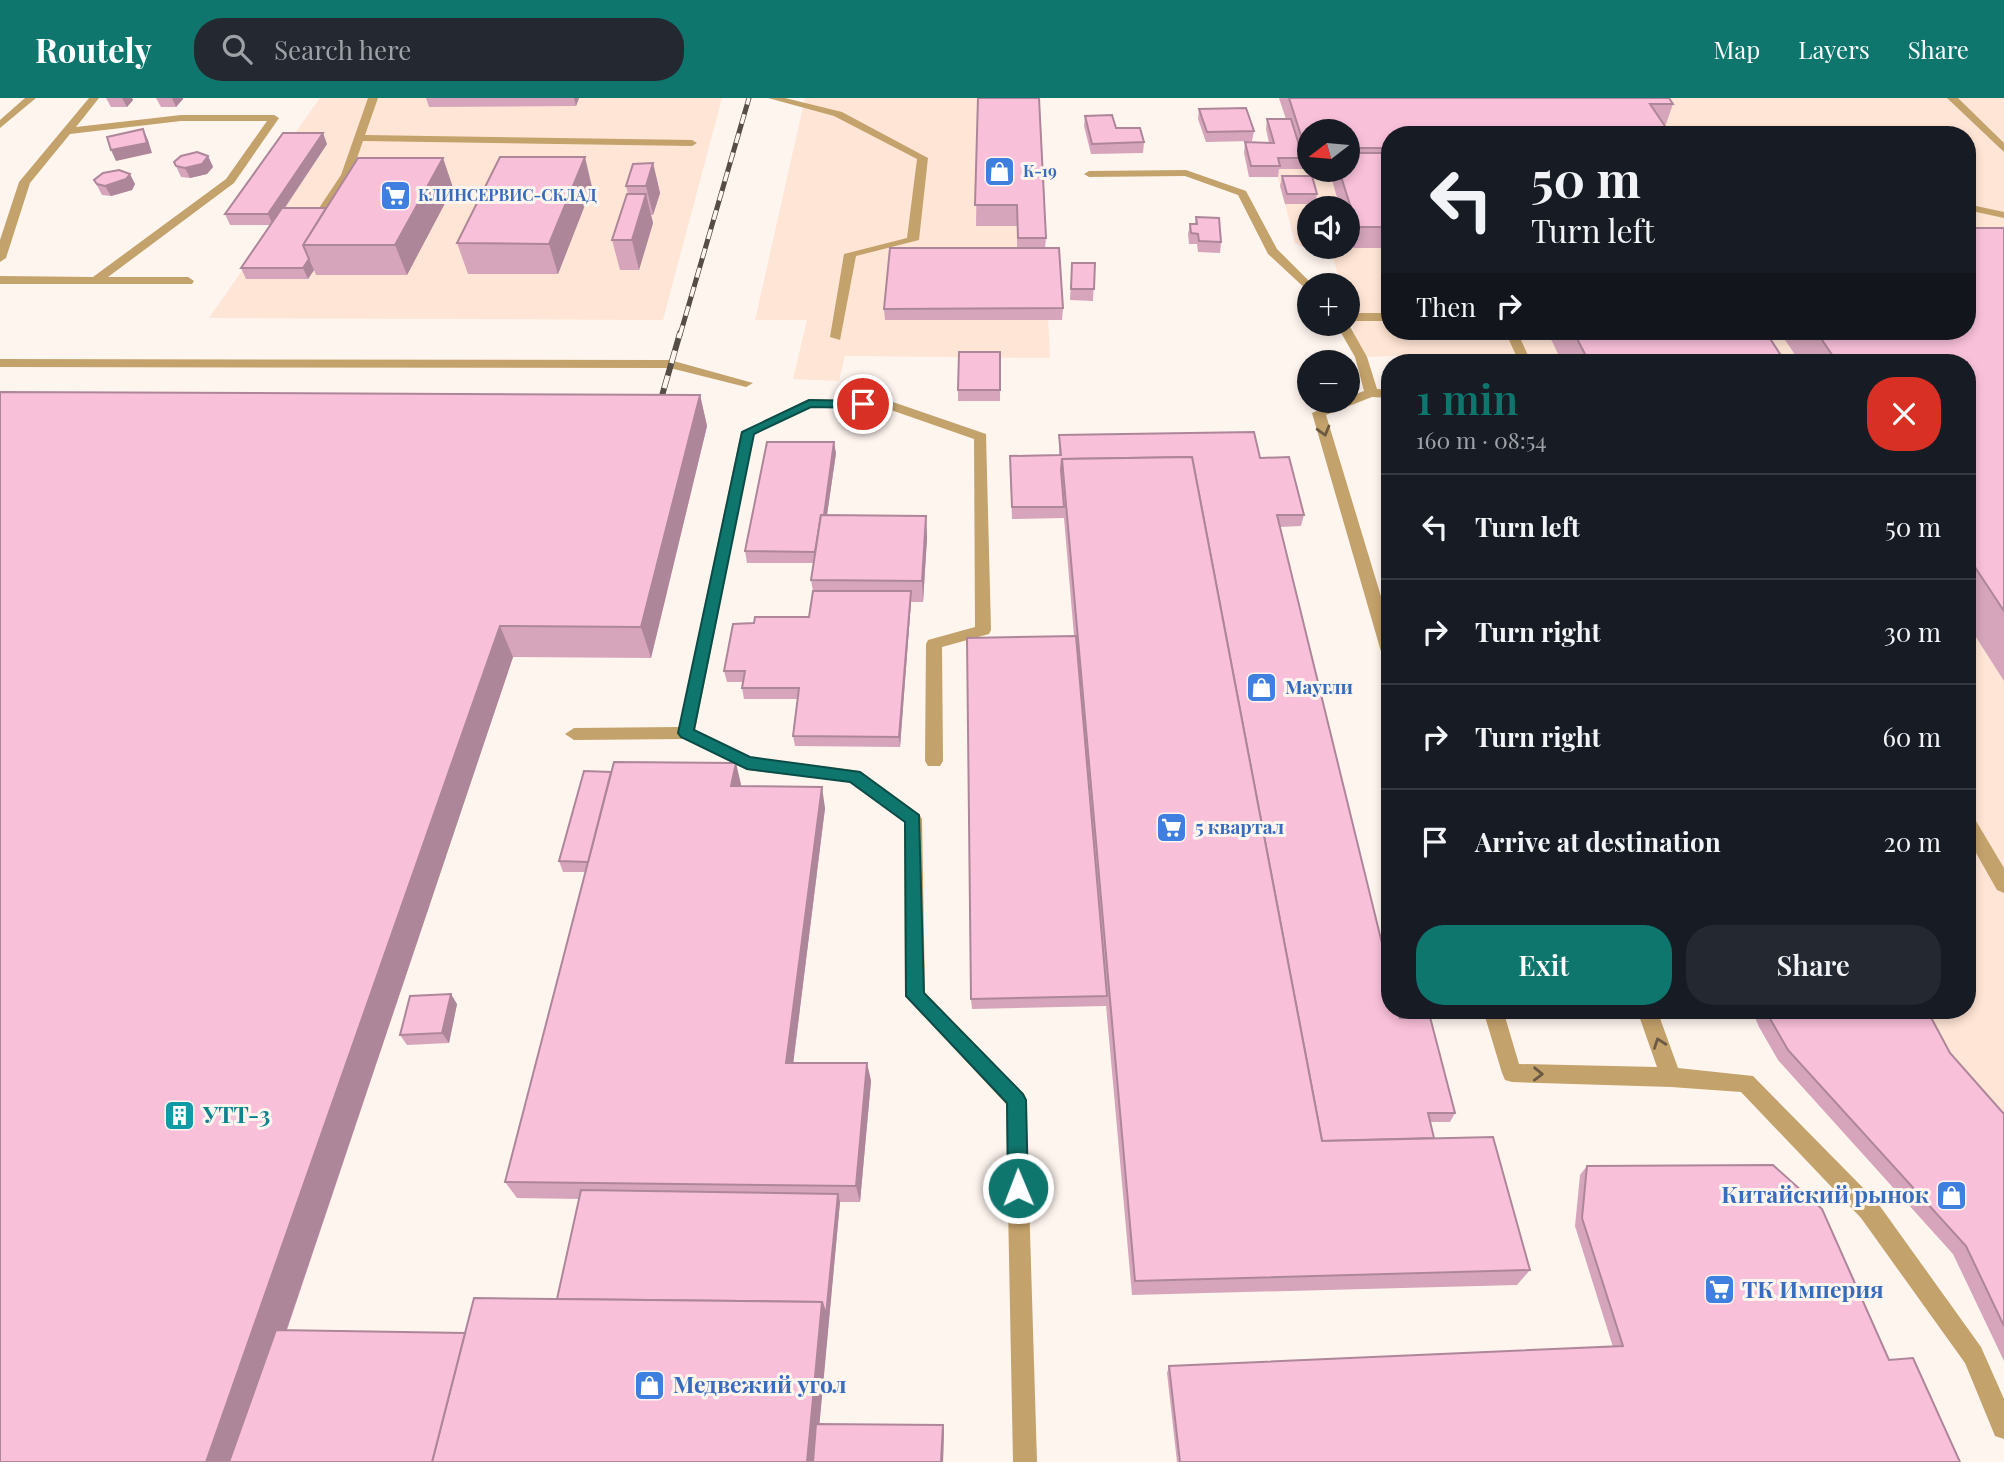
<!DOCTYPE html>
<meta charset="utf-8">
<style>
:root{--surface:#171b24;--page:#242831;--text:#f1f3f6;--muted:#9ea1a6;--line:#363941;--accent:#0f766e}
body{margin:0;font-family:"Playfair Display",serif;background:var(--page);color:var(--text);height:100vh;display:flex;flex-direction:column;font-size:26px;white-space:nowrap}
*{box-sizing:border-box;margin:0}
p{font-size:23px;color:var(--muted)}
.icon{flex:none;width:38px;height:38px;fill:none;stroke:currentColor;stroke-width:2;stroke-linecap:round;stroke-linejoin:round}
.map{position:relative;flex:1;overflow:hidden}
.panel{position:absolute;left:1381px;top:256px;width:595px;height:665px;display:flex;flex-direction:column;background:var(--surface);border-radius:28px;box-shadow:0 4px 10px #0003}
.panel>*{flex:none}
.guide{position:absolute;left:1381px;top:28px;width:595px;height:214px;border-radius:28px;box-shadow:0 4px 10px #0003;background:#171b24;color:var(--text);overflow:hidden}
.needle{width:46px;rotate:254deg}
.fabs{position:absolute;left:1297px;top:21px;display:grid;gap:14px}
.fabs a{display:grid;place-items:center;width:63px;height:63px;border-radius:50%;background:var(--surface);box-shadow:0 4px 10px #0003;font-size:35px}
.pin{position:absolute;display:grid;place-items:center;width:60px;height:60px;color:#fff;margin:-30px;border:4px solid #fff;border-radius:50%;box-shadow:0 2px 7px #0007}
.me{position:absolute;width:77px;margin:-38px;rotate:359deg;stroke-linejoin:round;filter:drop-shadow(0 0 5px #0008)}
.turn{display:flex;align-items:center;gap:24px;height:147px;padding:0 35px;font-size:32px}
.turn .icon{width:91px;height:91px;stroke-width:2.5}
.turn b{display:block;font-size:49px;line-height:60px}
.then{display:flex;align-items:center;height:66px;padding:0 35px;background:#0003;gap:14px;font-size:26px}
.round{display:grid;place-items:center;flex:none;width:74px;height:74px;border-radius:28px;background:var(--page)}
.headline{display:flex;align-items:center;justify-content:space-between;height:119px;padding:0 35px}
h1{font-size:42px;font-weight:600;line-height:52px;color:var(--accent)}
.button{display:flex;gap:14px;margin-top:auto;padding:14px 35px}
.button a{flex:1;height:80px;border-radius:28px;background:var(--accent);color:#fff;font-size:28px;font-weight:600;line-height:80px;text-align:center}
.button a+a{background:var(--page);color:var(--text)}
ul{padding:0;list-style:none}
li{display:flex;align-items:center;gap:21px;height:105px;padding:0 35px;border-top:2px solid var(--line)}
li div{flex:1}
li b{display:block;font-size:26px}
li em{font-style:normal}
header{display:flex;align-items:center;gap:42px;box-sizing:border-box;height:98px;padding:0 35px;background:var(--accent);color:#fff}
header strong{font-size:33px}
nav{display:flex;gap:38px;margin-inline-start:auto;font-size:24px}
.search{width:490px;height:63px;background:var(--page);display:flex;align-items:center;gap:18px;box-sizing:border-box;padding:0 24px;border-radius:28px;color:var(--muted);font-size:26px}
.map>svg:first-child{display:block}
.built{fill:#ffe5d5;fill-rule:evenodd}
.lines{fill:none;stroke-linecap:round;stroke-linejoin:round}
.service{fill:#c4a26b;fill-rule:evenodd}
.rail-far1-casing{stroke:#574d47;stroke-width:5}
.rail-casing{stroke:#574d47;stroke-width:6}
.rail-far1{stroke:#fff5ef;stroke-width:3.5;stroke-dasharray:10;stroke-linecap:butt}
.rail{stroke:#fff5ef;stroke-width:4.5;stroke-dasharray:13;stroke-linecap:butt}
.wall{fill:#d6a5bb}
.shaded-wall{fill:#ae8699}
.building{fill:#f9c0da;stroke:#ae8699;stroke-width:2}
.oneway{stroke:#6b5942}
.route{fill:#0f766e;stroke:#0a4d48;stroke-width:2}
.labels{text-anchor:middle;stroke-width:6;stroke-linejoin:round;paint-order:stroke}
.far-shop-label{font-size:16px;font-weight:bold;fill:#366cbe;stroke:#fff5ef;text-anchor:start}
.shop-label{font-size:19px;font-weight:bold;fill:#366cbe;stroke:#fff5ef;text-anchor:start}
.near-culture-label{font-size:23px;font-weight:bold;fill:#0d838f;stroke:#fff5ef;text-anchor:start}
.near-shop-label{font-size:23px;font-weight:bold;fill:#366cbe;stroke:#fff5ef;text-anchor:start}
</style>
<header>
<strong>Routely</strong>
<div class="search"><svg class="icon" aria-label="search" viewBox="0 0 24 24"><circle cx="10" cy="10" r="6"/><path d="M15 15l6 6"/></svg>Search here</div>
<nav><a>Map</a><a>Layers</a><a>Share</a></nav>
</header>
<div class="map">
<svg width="2004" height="1364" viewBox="0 0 2004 1364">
<rect width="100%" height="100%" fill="#fff5ef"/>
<g class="built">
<polygon points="320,0 722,0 663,222 209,220 273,128 287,46"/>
<polygon points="805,0 1038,0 1050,260 845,258 839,283 793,281 807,222 755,222"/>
<path d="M1279 0H2004V1262L1953 1156 1778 962 1752 912H1967V264H1478L1475 256 1361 259 1348 211V187H1341L1332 156 1314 155 1295 145 1276 71 1301 70ZM1309 33H1348V72H1309ZM1390 37H1967V233H1390ZM1309 110H1348V149H1309Z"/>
</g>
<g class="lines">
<g class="service">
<polygon points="25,0 36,0 0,30 0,22"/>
<polygon points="89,0 99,0 76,29 181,17 274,17 279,20 234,85 108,179 188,179 194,183 192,186 0,186 0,178 93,179 226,81 267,23 181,23 70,36 30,85 6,160 0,164 0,142 19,84"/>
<polygon points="368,0 378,0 365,37 692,42 697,45 692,48 363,43 351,77 329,112 321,112 319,110 341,77"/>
<polygon points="768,0 785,0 842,14 928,60 919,142 856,158 840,242 830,239 844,156 907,140 917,61 834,18"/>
<polygon points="1947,0 1958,0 2004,45 2004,54"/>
<polygon points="1186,72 1246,93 1277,151 1313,187 1309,187 1309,194 1268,156 1238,97 1185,78 1089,79 1084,76 1089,73"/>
<polygon points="1967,106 2004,114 2004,120 1967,112"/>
<rect x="1348" y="215" width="42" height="8"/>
<polygon points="1348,225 1367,259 1377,291 1390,292 1390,300 1372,299 1326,317 1390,528 1390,563 1382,557 1312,315 1339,303 1348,303 1348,299 1364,293 1355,259 1336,226"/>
<polygon points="1505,233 1517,233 1531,264 1519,264"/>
<polygon points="0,261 670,262 753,285 746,289 670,270 0,269"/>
<polygon points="809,301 890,303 986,336 991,532 989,536 942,549 943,663 940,668 928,668 925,663 926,546 928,542 975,529 974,341 888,311 811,309 754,336 695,632 750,659 860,673 919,716 922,721 925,895 1023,995 1026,1002 1037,1364 1013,1364 1006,1006 905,898 904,724 850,684 747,672 684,641 574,642 565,636 574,630 679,629 741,334"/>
<polygon points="1967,716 1973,718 2004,770 2004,795 1997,792 1967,739"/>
<polygon points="1483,912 1503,912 1519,966 1657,969 1637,912 1657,912 1678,970 1753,978 1877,1104 1981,1249 2004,1301 2004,1341 1995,1338 1965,1265 1861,1120 1741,994 1671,989 1512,984 1505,982 1502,975"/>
</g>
<defs>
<polyline id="rail-far1" points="680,237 749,0"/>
<polyline id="rail" points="657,315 680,235"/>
</defs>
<use href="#rail-far1" class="rail-far1-casing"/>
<use href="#rail" class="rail-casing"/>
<use href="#rail-far1" class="rail-far1"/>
<use href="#rail" class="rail"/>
</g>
<g class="wall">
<polygon points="106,0 132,0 133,2 127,9 111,9"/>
<polygon points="156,0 183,0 183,1 176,9 161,9"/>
<polygon points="426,0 579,0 576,8 429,9"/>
<polygon points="978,0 1046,140 1045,150 1063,210 1062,222 885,222 884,211 1017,150 1017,128 976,128"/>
<polygon points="1279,0 1669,0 1673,6 1666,26 1390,37 1390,150 1353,150 1348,133 1348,110 1340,110 1330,75 1330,72 1348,72 1348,33 1309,33 1309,71 1279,71 1278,79 1249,79 1244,55 1245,44 1269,45 1266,31 1267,21 1286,21"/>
<polygon points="1199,11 1254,33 1252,43 1206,44 1198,21"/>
<polygon points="1085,18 1116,30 1144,44 1143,55 1091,56 1084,28"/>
<polygon points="327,46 285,110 326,110 443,60 453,90 407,177 316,177 314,172 308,181 246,181 241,170 270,127 230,127 225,116"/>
<polygon points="208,58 213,69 207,76 190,80 181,79 174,64"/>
<polygon points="653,65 660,95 653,117 651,117 653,125 639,172 620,172 612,142 628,96 626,88"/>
<polygon points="1282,78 1317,96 1315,106 1285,106 1280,88"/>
<polygon points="94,82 135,86 132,92 111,98 102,97"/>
<polygon points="592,89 558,176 468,176 457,145"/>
<polygon points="1196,119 1221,144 1220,155 1198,154 1197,146 1189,146 1188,136 1190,126 1195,126"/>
<polygon points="2004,130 2004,583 1967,525 1967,264 1800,264 1779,233 1967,233"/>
<polygon points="1072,165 1095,165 1093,203 1070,202"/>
<polygon points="1547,233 1765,233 1782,259 1779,264 1562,264"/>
<polygon points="1000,254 1000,303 958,303 958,292"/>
<polygon points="0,294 700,297 707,328 651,560 513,559 287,1232 465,1235 557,1201 579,1101 517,1100 505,1084 585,774 563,774 559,763 741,686 741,688 825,710 793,965 867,965 871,983 860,1104 840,1104 819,1326 944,1333 943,1364 0,1364"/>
<polygon points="1059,337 1260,360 1304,417 1301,428 1280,429 1400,920 1455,1015 1450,1024 1430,1024 1434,1040 1530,1172 1517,1187 1132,1197 1106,907 1106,908 972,911 971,901 1074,538 1064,420 1012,421 1010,369 1059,357"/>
<polygon points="836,355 827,417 926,418 927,440 923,504 911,504 900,649 795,648 793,638 798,601 744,601 742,590 743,584 727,584 724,573 754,525 809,519 813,493 811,482 814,465 747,465 745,453"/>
<polygon points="457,906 449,945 407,947 400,937"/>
<polygon points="1752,912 1927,912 1950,955 2004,1016 2004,1263 1953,1156 1778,962 1759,929"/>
<polygon points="1587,1068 1889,1262 1960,1364 1177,1364 1167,1275 1169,1268 1613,1249 1575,1128 1580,1077"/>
</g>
<g class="shaded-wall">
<polygon points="122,0 132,0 133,2 127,9"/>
<polygon points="172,0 183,0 183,1 176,9"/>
<polygon points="574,0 579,0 576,8"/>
<polygon points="143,31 148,42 152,55 116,63 111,52"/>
<polygon points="323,35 327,46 273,127 268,116"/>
<polygon points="208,58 213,69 207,76 190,80 185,70"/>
<polygon points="585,59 592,89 558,176 549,146"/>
<polygon points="443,60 453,90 407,177 395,147"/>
<polygon points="653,65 660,95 653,117 646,88"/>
<polygon points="130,76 135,86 132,92 111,98 105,88"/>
<polygon points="646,96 653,125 639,172 632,142"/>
<polygon points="309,161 314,172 308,181 303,170"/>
<polygon points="700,297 707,328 651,560 641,529"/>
<polygon points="834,344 836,355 820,465 818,454"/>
<polygon points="926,418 927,440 923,504 922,483"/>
<polygon points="911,493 911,504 900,649 899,639"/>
<polygon points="500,528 513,559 242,1364 206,1364"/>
<polygon points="736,665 741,686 737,709 731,688"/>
<polygon points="822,689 825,710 791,983 786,965"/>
<polygon points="451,896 457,906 449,945 442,935"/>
<polygon points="867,965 871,983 860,1104 856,1088"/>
<polygon points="838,1096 840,1104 816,1364 807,1364 822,1204"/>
<polygon points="943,1327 944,1333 943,1364 941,1364"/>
</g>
<g class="building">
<polygon points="978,0 1039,0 1046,140 1018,140 1017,107 975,107"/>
<polygon points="1289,0 1669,0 1673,6 1650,6 1671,37 1390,37 1390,50 1348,50 1348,33 1309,33 1309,50 1305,50"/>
<polygon points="1246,10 1254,33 1207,34 1199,11"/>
<polygon points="1112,17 1116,30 1140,30 1144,44 1092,46 1085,18"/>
<polygon points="1267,21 1291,21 1303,60 1278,60 1280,68 1251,68 1245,44 1274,45"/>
<polygon points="143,31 147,45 111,52 107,39"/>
<polygon points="283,35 323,35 268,116 225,116"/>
<polygon points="197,54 208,58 202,66 185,70 176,68 174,64 181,58"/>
<polygon points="1348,55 1390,55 1390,129 1357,129 1339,72 1348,72"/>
<polygon points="500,59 585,59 549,146 457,145"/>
<polygon points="358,60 443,60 395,147 303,147"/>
<polygon points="653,65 646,88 626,88 633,66"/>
<polygon points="119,72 130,76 126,81 105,88 97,86 94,82 103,75"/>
<polygon points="1282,78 1312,78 1317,96 1287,96"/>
<polygon points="627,96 646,96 632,142 612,142"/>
<polygon points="282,110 326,110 303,147 309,161 303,170 241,170"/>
<polygon points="1196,119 1219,120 1221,144 1199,143 1198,136 1191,135 1190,126 1197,126"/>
<polygon points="1967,130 2004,130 2004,513 1967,457 1967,264 1837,264 1816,233 1967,233"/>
<polygon points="890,150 1059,150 1063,210 884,211"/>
<polygon points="1072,165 1095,165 1094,191 1071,191"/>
<polygon points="1573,233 1765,233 1782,259 1586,258"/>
<polygon points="959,254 1000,254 1000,292 958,292"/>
<polygon points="0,294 700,297 641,529 500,528 206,1364 0,1364"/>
<polygon points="1254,334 1260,360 1289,359 1304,417 1277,417 1390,878 1390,912 1398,912 1400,920 1430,919 1455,1015 1428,1015 1434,1040 1322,1043 1192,359 1062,361 1061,372 1064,409 1012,409 1010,358 1061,357 1059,337"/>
<polygon points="767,344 834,344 824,417 821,417 815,454 745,453"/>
<polygon points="1192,359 1322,1043 1493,1039 1530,1172 1135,1183 1062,361"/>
<polygon points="821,417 926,418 922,483 811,482"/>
<polygon points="813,493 911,493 899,639 793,638 799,590 742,590 745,573 724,573 733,526 754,525 755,519 809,519"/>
<polygon points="1076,538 1107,898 971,901 967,540"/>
<polygon points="614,664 736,665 731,688 822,689 786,965 867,965 856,1088 505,1084"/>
<polygon points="584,673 611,674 588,764 559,763"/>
<polygon points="451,896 442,935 400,937 410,898"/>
<polygon points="1765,912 1927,912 1950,955 2004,1016 2004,1228 1966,1148 1788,952"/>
<polygon points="1773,1067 1822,1111 1889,1262 1913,1260 1960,1364 1180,1364 1169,1268 1623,1248 1582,1120 1587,1068"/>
<polygon points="581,1092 838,1096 826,1217 822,1204 557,1201"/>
<polygon points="474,1200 822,1204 807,1364 432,1364"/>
<polygon points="276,1232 465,1235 432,1364 229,1364"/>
<polygon points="816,1326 943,1327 941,1364 813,1364"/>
</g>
<defs><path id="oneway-chevron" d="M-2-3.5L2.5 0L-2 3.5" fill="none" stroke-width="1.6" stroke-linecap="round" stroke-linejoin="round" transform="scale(1.75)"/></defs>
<g class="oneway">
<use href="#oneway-chevron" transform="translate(1324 333) rotate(74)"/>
<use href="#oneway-chevron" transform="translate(1659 945) rotate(-110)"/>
<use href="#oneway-chevron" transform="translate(1538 976) rotate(1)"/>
</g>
<polygon class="route" points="809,302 863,303 869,306 863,310 811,309 754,336 694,632 750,659 860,674 919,717 924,895 1023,996 1026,1002 1028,1090 1025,1097 1018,1100 1011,1097 1008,1090 1007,1005 906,898 905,724 850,684 747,671 681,639 678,635 742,334"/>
<defs>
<symbol id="shop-square" viewBox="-11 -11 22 22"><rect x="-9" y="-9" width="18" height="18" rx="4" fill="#3f7fe0" stroke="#fff5ef"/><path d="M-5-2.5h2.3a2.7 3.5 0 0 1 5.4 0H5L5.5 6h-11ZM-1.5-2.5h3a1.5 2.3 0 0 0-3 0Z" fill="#fff"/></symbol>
<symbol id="supermarket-square" viewBox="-11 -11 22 22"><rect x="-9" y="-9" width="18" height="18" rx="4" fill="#3f7fe0" stroke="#fff5ef"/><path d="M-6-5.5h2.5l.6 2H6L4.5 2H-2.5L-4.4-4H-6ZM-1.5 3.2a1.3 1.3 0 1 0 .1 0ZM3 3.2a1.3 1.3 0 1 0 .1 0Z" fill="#fff"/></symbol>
<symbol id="building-square" viewBox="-11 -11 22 22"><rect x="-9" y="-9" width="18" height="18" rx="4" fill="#0f9aa8" stroke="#fff5ef"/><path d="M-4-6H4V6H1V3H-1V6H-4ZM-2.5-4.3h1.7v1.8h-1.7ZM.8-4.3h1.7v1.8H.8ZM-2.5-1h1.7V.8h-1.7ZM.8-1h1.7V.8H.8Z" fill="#fff"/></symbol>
</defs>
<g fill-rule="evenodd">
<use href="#shop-square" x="982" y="56" width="35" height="35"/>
<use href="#supermarket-square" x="378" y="80" width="35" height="35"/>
<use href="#shop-square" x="1244" y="572" width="35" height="35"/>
<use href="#supermarket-square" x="1154" y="712" width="35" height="35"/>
<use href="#building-square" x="162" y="1000" width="35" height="35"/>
<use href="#shop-square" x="1934" y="1080" width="35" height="35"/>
<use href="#supermarket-square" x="1702" y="1174" width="35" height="35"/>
<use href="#shop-square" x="632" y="1270" width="35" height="35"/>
</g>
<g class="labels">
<g class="far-shop-label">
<text x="1023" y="79">К-19</text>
<text x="418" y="103">КЛИНСЕРВИС-СКЛАД</text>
</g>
<g class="shop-label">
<text x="1285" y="596">Маугли</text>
<text x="1195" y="736">5 квартал</text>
</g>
<g class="near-culture-label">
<text x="203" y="1025">УТТ-3</text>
</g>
<g class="near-shop-label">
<text x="1929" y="1105" text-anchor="end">Китайский рынок</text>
<text x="1742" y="1200">ТК Империя</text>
<text x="673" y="1295">Медвежий угол</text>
</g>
</g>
</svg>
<div class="fabs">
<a><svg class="needle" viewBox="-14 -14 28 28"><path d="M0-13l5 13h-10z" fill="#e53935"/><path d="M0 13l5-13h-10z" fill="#9ea1a6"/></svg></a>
<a><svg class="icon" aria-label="sound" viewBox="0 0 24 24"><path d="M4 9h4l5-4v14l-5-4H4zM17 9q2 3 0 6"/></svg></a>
<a>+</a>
<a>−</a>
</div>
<div class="pin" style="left:863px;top:306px;background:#d93025"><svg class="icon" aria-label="arrive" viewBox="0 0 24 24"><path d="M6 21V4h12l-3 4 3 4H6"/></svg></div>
<svg class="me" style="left:1018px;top:1090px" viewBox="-20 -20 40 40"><circle r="17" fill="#0f766e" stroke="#fff" stroke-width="3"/><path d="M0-11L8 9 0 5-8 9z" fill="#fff"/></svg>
<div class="guide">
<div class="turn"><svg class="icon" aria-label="left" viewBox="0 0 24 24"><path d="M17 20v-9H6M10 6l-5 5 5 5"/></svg><div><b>50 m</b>Turn left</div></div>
<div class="then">Then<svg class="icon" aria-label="right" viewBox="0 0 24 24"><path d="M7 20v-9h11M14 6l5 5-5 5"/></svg></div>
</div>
<section class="panel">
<div class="headline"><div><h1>1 min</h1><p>160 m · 08:54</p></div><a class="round" style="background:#d93025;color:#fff"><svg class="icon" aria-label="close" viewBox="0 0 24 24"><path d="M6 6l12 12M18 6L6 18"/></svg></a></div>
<ul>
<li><svg class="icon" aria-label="left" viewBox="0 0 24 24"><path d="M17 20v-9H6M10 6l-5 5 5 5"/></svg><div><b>Turn left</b></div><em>50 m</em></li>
<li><svg class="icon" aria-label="right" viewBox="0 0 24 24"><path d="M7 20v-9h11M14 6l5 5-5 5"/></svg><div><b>Turn right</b></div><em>30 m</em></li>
<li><svg class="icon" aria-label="right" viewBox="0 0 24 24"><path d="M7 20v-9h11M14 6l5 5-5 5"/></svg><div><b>Turn right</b></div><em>60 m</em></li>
<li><svg class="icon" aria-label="arrive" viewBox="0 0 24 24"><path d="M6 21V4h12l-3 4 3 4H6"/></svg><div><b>Arrive at destination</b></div><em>20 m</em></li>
</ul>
<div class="button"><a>Exit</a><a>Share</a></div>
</section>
</div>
